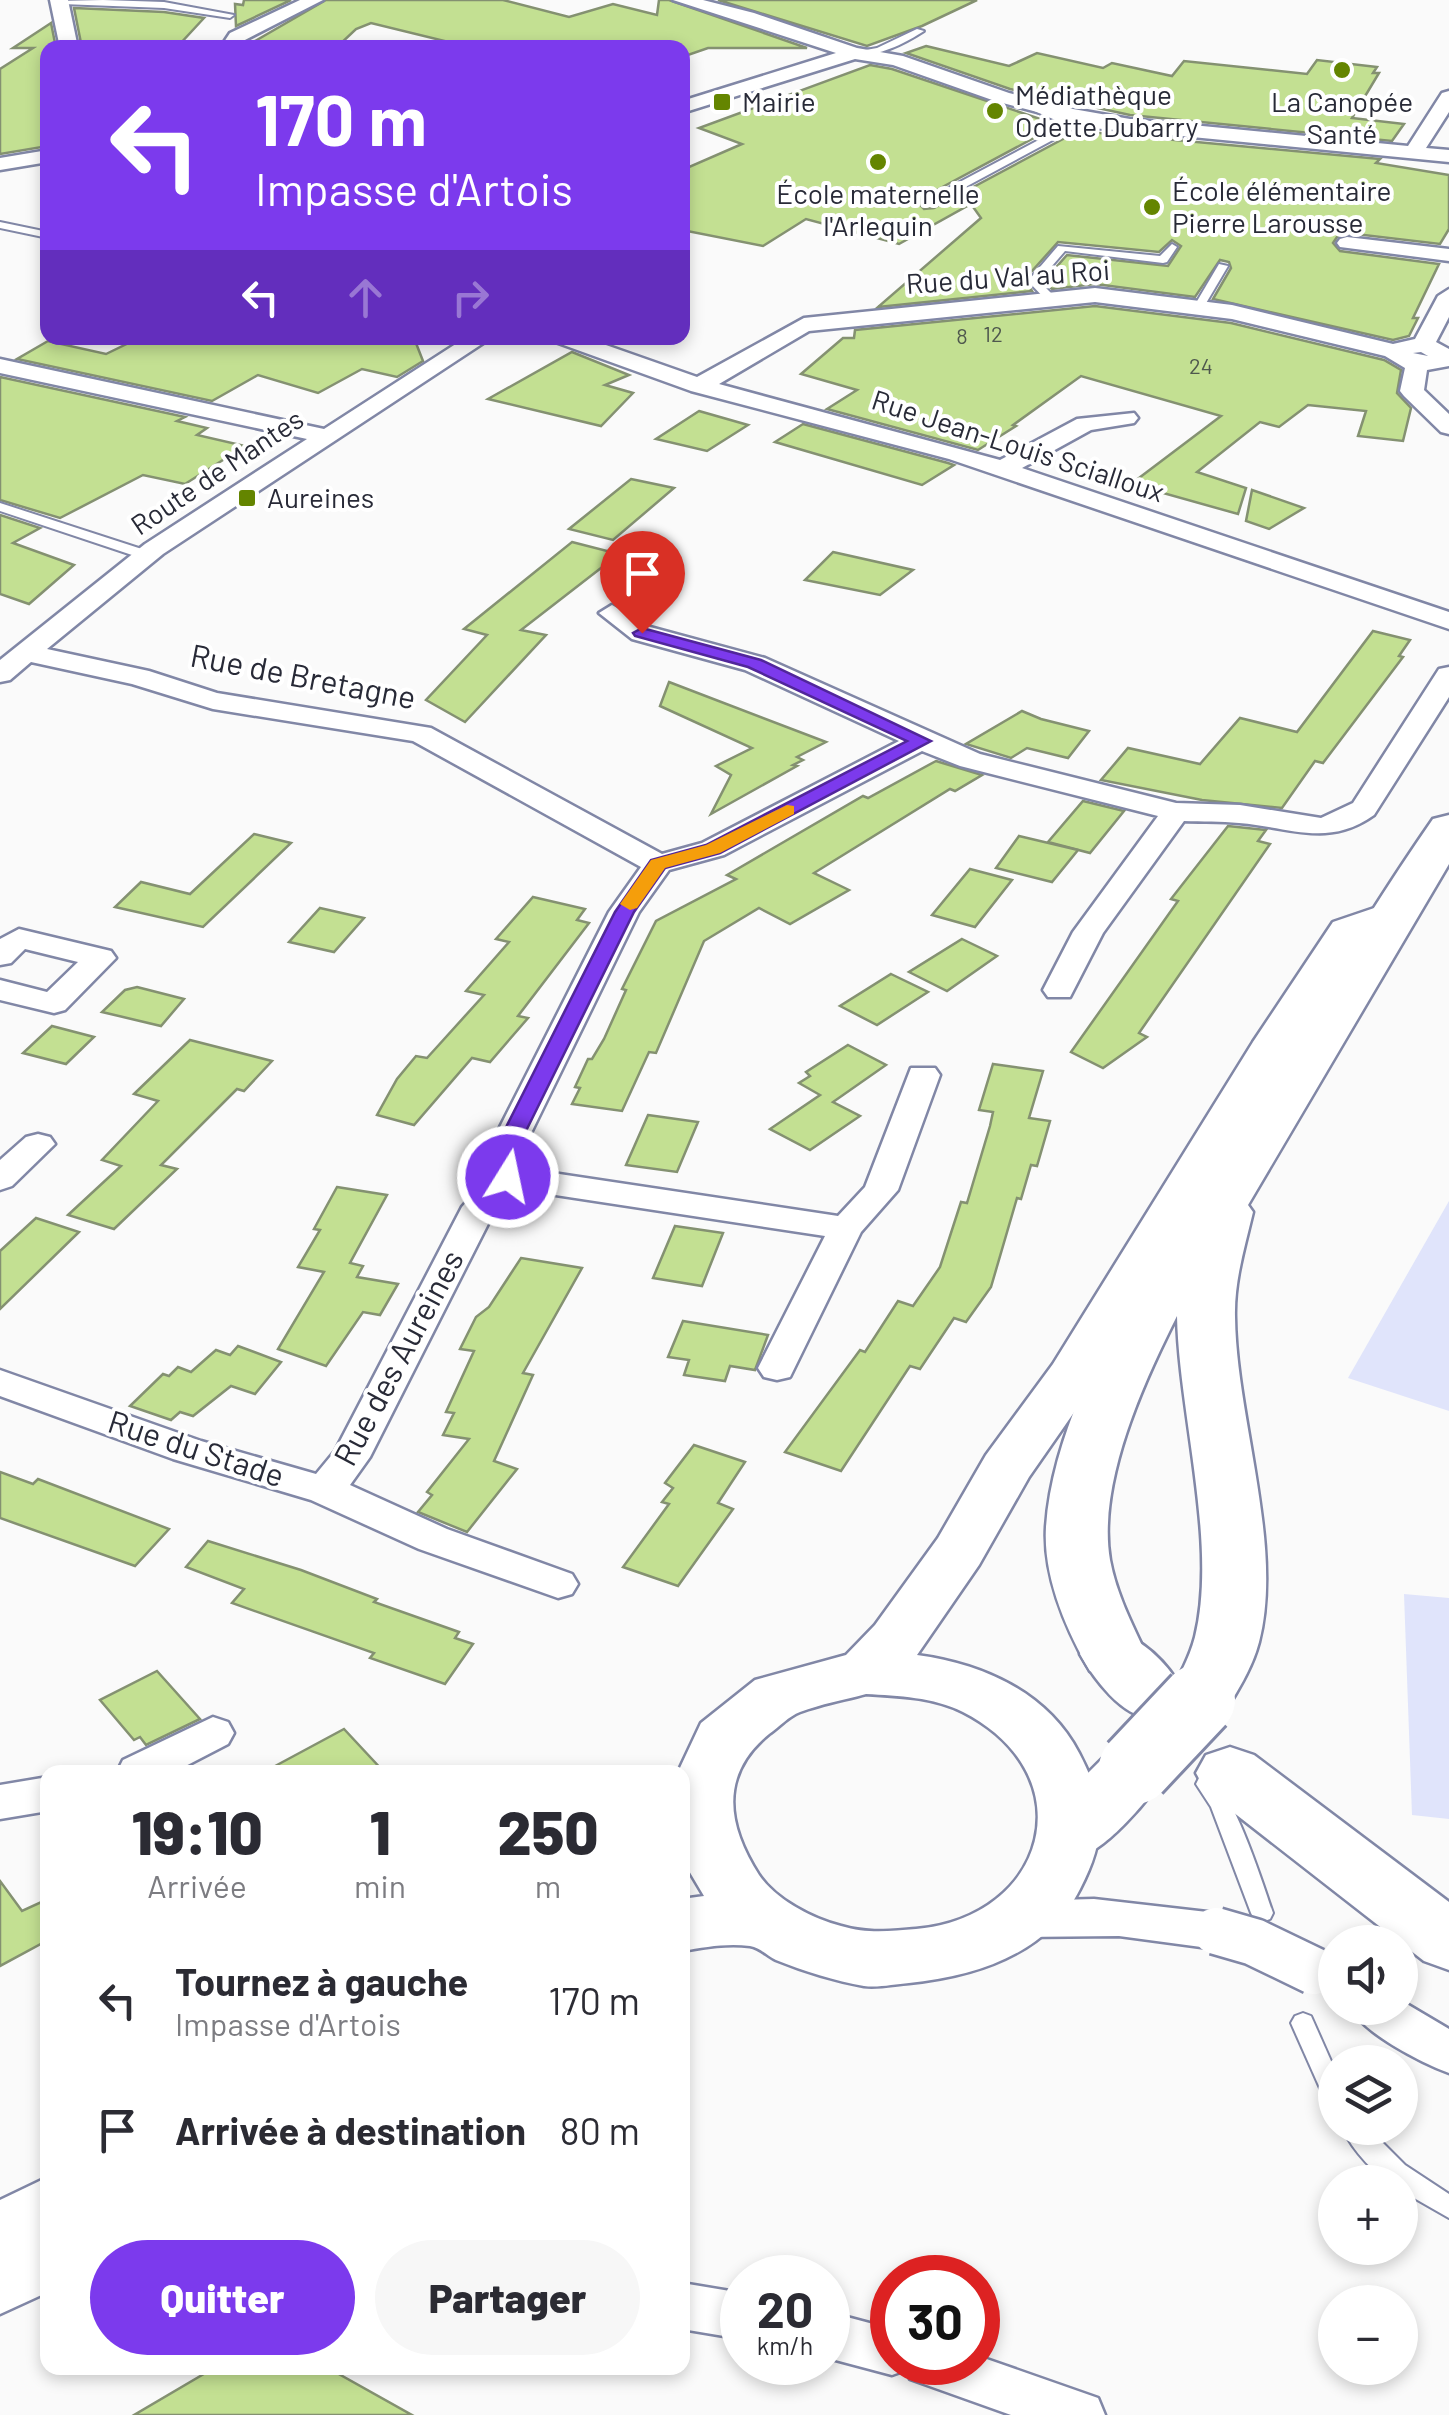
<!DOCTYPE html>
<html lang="fr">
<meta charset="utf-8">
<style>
:root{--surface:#fff;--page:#f7f7f7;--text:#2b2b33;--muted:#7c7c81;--accent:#7c3aed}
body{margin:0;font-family:Barlow,sans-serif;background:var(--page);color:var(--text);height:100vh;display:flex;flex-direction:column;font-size:38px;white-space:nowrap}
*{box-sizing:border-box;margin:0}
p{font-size:32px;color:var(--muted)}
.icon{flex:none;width:55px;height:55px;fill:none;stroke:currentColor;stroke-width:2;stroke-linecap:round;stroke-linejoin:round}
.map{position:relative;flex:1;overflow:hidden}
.panel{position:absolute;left:40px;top:1765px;width:650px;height:610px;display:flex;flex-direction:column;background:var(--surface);border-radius:20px;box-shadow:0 5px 15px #0003}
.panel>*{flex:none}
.top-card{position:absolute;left:40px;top:40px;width:650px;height:305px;border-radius:20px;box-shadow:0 5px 15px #0003;background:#7c3aed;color:#fff;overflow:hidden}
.tools{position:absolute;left:1318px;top:1925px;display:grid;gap:20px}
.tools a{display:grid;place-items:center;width:100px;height:100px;border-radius:50%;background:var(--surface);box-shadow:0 5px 15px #0003;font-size:50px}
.speed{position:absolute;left:720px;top:2255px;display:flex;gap:20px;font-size:50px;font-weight:700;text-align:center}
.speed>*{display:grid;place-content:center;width:130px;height:130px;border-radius:50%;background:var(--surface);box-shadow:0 5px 15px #0003;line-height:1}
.speed small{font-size:25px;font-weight:400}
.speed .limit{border:15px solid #d22;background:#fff;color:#111}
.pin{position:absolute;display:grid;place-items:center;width:85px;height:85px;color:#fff;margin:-102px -42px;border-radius:50% 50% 50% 0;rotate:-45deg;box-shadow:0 0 10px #0007}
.pin .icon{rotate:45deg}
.me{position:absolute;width:110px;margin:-55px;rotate:10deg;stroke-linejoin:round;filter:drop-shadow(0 0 8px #0008)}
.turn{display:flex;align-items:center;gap:35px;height:210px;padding:0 50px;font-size:45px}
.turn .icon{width:130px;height:130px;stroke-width:2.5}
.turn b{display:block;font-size:70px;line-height:85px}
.lanes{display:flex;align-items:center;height:95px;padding:0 50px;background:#0003;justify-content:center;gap:50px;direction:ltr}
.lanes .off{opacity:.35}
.eta{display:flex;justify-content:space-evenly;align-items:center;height:170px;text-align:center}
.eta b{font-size:60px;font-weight:800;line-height:70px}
.action{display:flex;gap:20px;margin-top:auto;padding:20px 50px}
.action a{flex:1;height:115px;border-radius:60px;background:var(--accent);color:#fff;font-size:40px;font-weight:800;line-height:115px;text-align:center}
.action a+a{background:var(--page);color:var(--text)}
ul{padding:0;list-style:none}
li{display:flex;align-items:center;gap:30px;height:130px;padding:0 50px}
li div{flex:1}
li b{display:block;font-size:38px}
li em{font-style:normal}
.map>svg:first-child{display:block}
.green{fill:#e0e4fb}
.building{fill:#c3e092;stroke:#849171;stroke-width:2.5}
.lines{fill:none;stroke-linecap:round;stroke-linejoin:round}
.lane-casing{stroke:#8187a6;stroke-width:4}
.street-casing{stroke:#8187a6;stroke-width:5}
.secondary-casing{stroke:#8187a6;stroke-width:5}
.primary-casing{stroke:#8187a6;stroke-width:5}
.highway-casing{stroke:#8187a6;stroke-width:5}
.lane{fill:#fff;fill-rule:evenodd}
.street{fill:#fff;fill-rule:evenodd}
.secondary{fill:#fff;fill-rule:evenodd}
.primary{fill:#fff;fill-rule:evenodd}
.highway{fill:#fff;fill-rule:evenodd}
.street-bridge-casing{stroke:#8187a6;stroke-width:51;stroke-linecap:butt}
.primary-bridge-casing{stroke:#8187a6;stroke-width:78;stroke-linecap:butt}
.street-bridge{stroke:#fff;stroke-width:46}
.primary-bridge{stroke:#fff;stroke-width:72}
.route{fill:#7c3aed;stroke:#51269a;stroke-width:2.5}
.slow{fill:#f59e0b}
.poi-dot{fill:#648500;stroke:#fff;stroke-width:4}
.labels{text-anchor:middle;stroke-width:8;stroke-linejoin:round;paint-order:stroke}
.far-number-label{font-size:22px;fill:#4f584e}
.far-poi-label{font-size:28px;fill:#282a37;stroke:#fff;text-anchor:start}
.far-street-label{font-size:28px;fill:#282a37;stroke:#fff}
.street-label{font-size:32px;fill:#282a37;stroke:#fff}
</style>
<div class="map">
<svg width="1449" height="2415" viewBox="0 0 1449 2415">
<rect width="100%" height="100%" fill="#fafafa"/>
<g class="green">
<polygon points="1449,1201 1449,1411 1348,1378"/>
<polygon points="1404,1594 1449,1598 1449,1819 1412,1815"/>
</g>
<g class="building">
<polygon points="244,0 291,0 236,26 235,4 243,5"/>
<polygon points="326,0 503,0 569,17 613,4 657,15 659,0 669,0 807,48 708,48 688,55 682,54 682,48 473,48 371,23 356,29 336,48 243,48"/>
<polygon points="718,0 977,0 922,26 867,46"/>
<polygon points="74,8 164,12 204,18 178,46 82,48"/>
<polygon points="51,23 56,48 48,48 48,146 0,154 0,69 33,48 13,48"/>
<polygon points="926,46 1009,66 1037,53 1103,68 1112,63 1172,76 1184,61 1307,74 1317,60 1377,67 1373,73 1379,73 1352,118 1404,124 1392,141 1130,115 1010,89 906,53"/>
<polygon points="870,65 892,69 1058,125 922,198 920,205 924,209 934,208 1078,131 1380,159 1376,163 1449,175 1449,229 1440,244 1347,233 1337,237 1333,243 1340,251 1439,264 1413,318 1418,318 1409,336 1393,340 1213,299 1231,268 1229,262 1220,260 1195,297 1095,284 1052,289 1044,281 1067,255 1168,266 1181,246 1172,240 1159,252 1058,242 1025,279 1032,291 878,307 981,218 971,204 899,244 806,219 763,246 682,230 682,170 742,144 699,128"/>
<polygon points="1095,306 1231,323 1384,360 1401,370 1397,393 1411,408 1403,441 1358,436 1366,411 1308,405 1279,427 1260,422 1197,472 1246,488 1238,514 1131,484 1221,416 1081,376 1013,425 1016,426 978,450 827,409 857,390 801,374 843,338 854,338 855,330"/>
<polygon points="139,338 414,338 423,361 397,377 362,369 318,393 258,375 212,401 17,359 48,341 106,354"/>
<polygon points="572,352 629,375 605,385 633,393 601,426 488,399"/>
<polygon points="0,377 185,417 177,421 207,428 197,435 245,446 185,484 143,475 60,518 0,500"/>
<polygon points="699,411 748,425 707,451 656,439"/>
<polygon points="803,424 948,463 954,465 922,485 775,442"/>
<polygon points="631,479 674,488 613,540 569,529"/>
<polygon points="1252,490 1304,508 1269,529 1246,521"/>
<polygon points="0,515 40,528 13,543 74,565 29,604 0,594"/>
<polygon points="572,542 619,554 521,630 546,635 465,722 426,700 487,635 464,629"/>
<polygon points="833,552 913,570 880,595 805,580"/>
<polygon points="1373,631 1410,640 1399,656 1403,657 1323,763 1315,761 1282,808 1202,800 1101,780 1128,748 1200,764 1240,718 1297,732"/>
<polygon points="669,682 826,742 797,757 803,760 793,765 797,766 711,814 731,775 716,766 752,748 660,706"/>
<polygon points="1022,711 1041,719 1089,731 1068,758 1027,748 1011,758 966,744"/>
<polygon points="936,761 982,775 955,791 950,789 814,873 849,890 790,924 759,908 704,941 656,1053 649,1052 622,1111 572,1104 580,1088 575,1087 588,1059 592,1059 604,1039 626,990 622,989 656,921 736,879 727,875 863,796 868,798"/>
<polygon points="1083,801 1124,811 1090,853 1048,842"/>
<polygon points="1228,826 1266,830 1258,841 1270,844 1139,1033 1147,1037 1103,1068 1071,1052 1178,901 1171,899"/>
<polygon points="254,834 291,843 203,927 115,907 141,882 190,894"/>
<polygon points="1019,836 1078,850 1052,882 996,868"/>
<polygon points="970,869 1012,880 975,927 932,915"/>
<polygon points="533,897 585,909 577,920 589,923 518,1016 528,1018 490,1062 472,1058 414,1125 377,1115 397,1079 416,1056 427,1058 484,995 466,991 509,942 496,939"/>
<polygon points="320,908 364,918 334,952 289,942"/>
<polygon points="962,939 997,956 947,991 909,972"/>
<polygon points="891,974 928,992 877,1025 840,1006"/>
<polygon points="137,987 184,999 161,1026 102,1012 125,990"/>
<polygon points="52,1026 94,1037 66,1064 23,1053"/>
<polygon points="190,1040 272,1061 244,1091 237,1089 161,1165 177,1169 114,1229 68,1215 121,1166 102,1160 158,1101 134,1094"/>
<polygon points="848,1045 886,1065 833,1102 860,1116 810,1150 770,1129 820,1095 799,1083 810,1076 806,1072"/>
<polygon points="993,1064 1043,1071 1029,1118 1050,1121 1037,1166 1031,1165 1021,1199 1017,1198 991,1287 966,1322 954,1318 920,1369 910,1366 841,1471 785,1452 860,1350 865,1352 898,1301 913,1306 940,1267 961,1202 967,1203 990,1126 993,1112 979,1110"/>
<polygon points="648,1115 698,1122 677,1172 626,1165"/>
<polygon points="337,1187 387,1195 350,1263 363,1266 357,1277 398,1284 380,1315 363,1312 326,1366 278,1349 324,1272 298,1267 320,1230 314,1229"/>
<polygon points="36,1218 79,1232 0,1309 0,1251"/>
<polygon points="675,1226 723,1233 702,1286 653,1278"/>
<polygon points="521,1258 582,1268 523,1373 533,1375 494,1461 517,1469 467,1532 418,1512 432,1495 427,1492 469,1439 443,1435 454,1413 446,1412 474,1351 460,1349 476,1317 489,1307"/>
<polygon points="683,1321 768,1335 755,1370 730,1366 725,1381 684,1375 689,1360 668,1357"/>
<polygon points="238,1346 281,1362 255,1394 231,1386 193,1416 180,1412 171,1420 130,1406 163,1374 169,1376 178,1367 191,1372 216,1350 230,1355"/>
<polygon points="694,1445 745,1462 718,1503 733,1509 678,1586 623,1567 669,1504 662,1502 673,1488 665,1483"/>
<polygon points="0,1472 33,1484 38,1479 169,1529 135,1566 0,1518"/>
<polygon points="208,1541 301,1570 377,1599 374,1602 459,1632 455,1638 473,1644 445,1684 370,1658 374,1653 232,1603 244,1589 186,1567"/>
<polygon points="157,1671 200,1719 146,1745 140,1737 134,1740 100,1700"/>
<polygon points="344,1729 384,1772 264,1772"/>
<polygon points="0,1881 22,1911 48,1899 48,1940 0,1966"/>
<polygon points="214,2368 328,2368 412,2415 134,2415"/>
</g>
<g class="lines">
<defs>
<g id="lane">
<polygon points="103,0 164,2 234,15 230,18 164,8 62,4 58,1"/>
<path d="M917 29 924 31C904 44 873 60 849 53L877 48Z"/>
<path d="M1025 103H1031C1054 116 1077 124 1102 124 1114 125 1125 122 1135 125L1117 130 1077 127 932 205H924V201L1067 125 1025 107Z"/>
<polygon points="0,222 48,232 48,238 0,228"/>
<polygon points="1172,244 1177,247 1167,262 1163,263 1065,251 1039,281 1055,297 1055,301 1047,301 1028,281 1058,246 1160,256"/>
<polygon points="1219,264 1228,266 1202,310 1194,310 1193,308"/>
<polygon points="0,503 151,552 152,555 141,558 0,511"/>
<path d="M1207 1776C1232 1784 1263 1885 1273 1913L1270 1919 1262 1922 1254 1919 1251 1913 1211 1807 1196 1784 1199 1778Z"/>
<polygon points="1303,2013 1311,2016 1335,2070 1335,2107 1327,2104 1291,2023 1295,2016"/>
<path d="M1342 2128H1368L1405 2165 1449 2194V2218L1400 2190V2182C1377 2182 1351 2147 1342 2128Z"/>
</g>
<g id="street">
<polygon points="50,0 68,0 78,48 60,48"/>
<polygon points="300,0 323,0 243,41 238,48 220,48 230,33"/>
<polygon points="673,0 703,0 754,13 857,48 903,56 1009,93 1073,109 1130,119 1408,146 1442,93 1449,91 1449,112 1426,148 1449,150 1449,162 1130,131 1072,121 995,101 893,65 855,59 682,113 682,101 836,53"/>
<polygon points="48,150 48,162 0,170 0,158"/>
<polygon points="1347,237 1449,249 1449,261 1340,247 1337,243 1340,239"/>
<path d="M1095 288 1232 305 1393 344 1415 339 1438 296 1449 289V317L1436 342 1449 349V366L1427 370 1424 390 1449 414V434L1441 432 1404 396 1400 391 1405 368 1385 356 1232 319 1095 302 809 331 719 384 1000 460 1077 419 1134 413 1138 418 1134 423 1091 430 1022 468 1449 612V629L949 459 691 391 558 343 555 338H586L697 377 804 318ZM1421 352 1428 356 1413 353Z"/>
<path d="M465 338H491L163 554 47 649 149 671 217 693 431 728 662 854 702 843 899 741 745 670 632 639 599 613 612 605 650 627 765 658 980 754 1176 803 1240 805 1321 818 1353 803 1439 669 1449 667V697L1374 815C1328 848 1290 827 1239 823 1221 821 1202 822 1184 821L1103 933 1070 997H1048L1043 990 1073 932 1158 816 960 766 922 751 724 855 669 870 639 912 530 1135 526 1169 838 1216 865 1187 911 1068H935L940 1075 898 1190 861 1232 790 1377 777 1380 764 1377 758 1368 825 1236 516 1189 494 1212 370 1457 350 1485 447 1529 572 1574 578 1584 572 1594 558 1598 419 1549 311 1500 173 1459 0 1396V1370L201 1441 316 1474 335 1451 462 1207 491 1174 496 1135 609 912 641 867 413 741 213 709 132 684 31 662 10 680 0 682V660L145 544 307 439 0 373V359L324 429Z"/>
<polygon points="19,929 111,951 116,958 65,1010 54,1013 0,1000 0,980 47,992 78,962 25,949 11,963 0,965 0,939"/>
<polygon points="38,1134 50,1137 55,1144 12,1186 0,1190 0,1160 26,1137"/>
<polygon points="213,1717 228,1722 234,1733 228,1744 174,1772 117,1772 123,1760"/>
<polygon points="48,1777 48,1811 0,1819 0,1785"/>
<polygon points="1094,1899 1216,1913 1232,1918 1239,1931 1232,1944 1216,1949 1119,1936 1020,1937 1004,1932 997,1919 1004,1906 1020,1901"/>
<path d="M1400 2000 1449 2029V2073C1422 2063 1363 2033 1351 2008H1400Z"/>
<polygon points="682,2283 742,2293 742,2339 682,2329"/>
<polygon points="828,2312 892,2329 892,2362 978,2362 978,2356 1098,2398 1105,2415 1011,2415 910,2379 906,2370 892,2375 828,2358"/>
</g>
<g id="secondary">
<path d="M1389 903 1405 907 1411 916 1405 925 1365 940 1299 1042 1100 1375 1029 1477 979 1565 917 1655C983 1664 1047 1692 1079 1753 1106 1804 1107 1837 1080 1889 1047 1954 977 1976 909 1983 895 1984 878 1988 864 1986 836 1981 803 1971 776 1960 767 1956 761 1948 750 1946 727 1943 705 1947 682 1951V1899L704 1896 682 1859V1772H678L701 1723 755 1680 846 1655 875 1625 938 1538 986 1455 1053 1364 1253 1042 1333 922ZM866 1694C899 1696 933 1697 963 1712 1086 1775 1048 1917 916 1929 889 1931 868 1934 841 1926 813 1919 776 1900 759 1875 727 1825 719 1775 769 1734 779 1727 789 1716 800 1712 821 1704 844 1700 866 1694Z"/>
<polygon points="48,2177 48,2292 0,2314 0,2200"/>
</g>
<g id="primary">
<path d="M1449 815V864L1248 1205 1253 1212C1245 1246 1234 1281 1235 1317 1236 1417 1284 1546 1259 1642 1252 1669 1236 1693 1222 1717L1199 1725 1176 1717 1166 1700C1177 1680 1189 1660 1195 1637 1218 1544 1179 1414 1177 1316 1143 1383 1097 1484 1110 1560 1116 1593 1132 1624 1146 1654L1136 1671 1113 1678 1090 1671C1066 1629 1043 1577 1046 1527 1052 1435 1109 1324 1160 1249 1177 1223 1197 1201 1213 1175 1285 1055 1353 934 1433 819Z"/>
<path d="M1135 1742 1159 1750 1169 1768C1155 1793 1100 1860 1071 1858 1064 1858 1054 1853 1048 1851L1037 1832 1048 1813 1111 1750Z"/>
</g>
<g id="highway">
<path d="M1113 1630C1145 1640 1169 1665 1185 1694L1175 1711C1169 1713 1159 1718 1152 1718 1122 1718 1093 1677 1080 1654L1090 1637Z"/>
<polygon points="1230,1747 1254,1755 1449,1902 1449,1970 1424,1961 1206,1791 1196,1773 1206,1755"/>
</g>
</defs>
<use href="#lane" class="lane-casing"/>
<use href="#street" class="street-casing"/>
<use href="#secondary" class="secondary-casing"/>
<use href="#primary" class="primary-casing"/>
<use href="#highway" class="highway-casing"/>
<use href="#lane" class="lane"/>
<use href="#street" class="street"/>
<use href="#secondary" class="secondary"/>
<use href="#primary" class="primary"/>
<use href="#highway" class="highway"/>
<defs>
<polyline id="street-bridge" points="1216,1931 1254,1942 1314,1971"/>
<polyline id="primary-bridge" points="1135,1768 1199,1700"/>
</defs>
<use href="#street-bridge" class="street-bridge-casing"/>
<use href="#primary-bridge" class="primary-bridge-casing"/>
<use href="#street-bridge" class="street-bridge"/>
<use href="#primary-bridge" class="primary-bridge"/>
</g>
<polygon class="route" points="642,628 761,660 931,741 720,853 665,868 634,912 524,1135 519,1177 508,1184 497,1177 502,1135 615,912 651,860 706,845 907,741 748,667 635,636 633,633"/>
<polygon class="slow" points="787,805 794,806 794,814 720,853 665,868 637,908 630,910 620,904 651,860 706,845"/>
<g class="poi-dot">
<circle cx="1342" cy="70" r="10"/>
<rect x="712" y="92" width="20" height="20" rx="5"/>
<circle cx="995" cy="111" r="10"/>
<circle cx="878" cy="162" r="10"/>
<circle cx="1152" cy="207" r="10"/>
<rect x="237" y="488" width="20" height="20" rx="5"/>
</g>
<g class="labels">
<g class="far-number-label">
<text x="993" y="342">12</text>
<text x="962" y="344">8</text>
<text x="1201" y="374">24</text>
</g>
<g class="far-poi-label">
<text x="1015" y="105">Médiathèque<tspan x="1015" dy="32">Odette Dubarry</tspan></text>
<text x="742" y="112">Mairie</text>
<text x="1342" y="112" text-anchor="middle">La Canopée<tspan x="1342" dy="32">Santé</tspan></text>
<text x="1172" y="201">École élémentaire<tspan x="1172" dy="32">Pierre Larousse</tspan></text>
<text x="878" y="204" text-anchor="middle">École maternelle<tspan x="878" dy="32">l'Arlequin</tspan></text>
<text x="267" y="508">Aureines</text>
</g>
<g class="far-street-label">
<text transform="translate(1008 277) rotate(-4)" y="10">Rue du Val au Roi</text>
<text transform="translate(1018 446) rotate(18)" y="10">Rue Jean-Louis Scialloux</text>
<text transform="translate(217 472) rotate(-34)" y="10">Route de Mantes</text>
</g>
<g class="street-label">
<text transform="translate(303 677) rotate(11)" y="11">Rue de Bretagne</text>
<text transform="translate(399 1358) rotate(-62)" y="11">Rue des Aureines</text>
<text transform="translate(196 1449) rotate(18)" y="11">Rue du Stade</text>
</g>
</g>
</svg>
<div class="tools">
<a><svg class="icon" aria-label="sound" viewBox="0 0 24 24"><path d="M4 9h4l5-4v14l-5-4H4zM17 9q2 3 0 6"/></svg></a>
<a><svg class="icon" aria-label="layers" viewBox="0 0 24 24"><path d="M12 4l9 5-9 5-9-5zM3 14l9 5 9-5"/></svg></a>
<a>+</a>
<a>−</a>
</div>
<div class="speed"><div>20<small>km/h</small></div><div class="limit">30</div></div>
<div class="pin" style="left:642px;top:633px;background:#d93025"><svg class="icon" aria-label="arrive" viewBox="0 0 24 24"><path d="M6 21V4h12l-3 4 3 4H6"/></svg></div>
<svg class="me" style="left:508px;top:1177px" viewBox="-20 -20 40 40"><circle r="17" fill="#7c3aed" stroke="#fff" stroke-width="3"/><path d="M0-11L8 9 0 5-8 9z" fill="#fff"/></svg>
<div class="top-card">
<div class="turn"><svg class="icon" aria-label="left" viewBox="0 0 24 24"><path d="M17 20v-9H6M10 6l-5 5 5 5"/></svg><div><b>170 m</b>Impasse d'Artois</div></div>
<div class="lanes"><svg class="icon" aria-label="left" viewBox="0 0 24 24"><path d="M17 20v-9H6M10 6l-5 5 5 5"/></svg><svg class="icon off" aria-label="ahead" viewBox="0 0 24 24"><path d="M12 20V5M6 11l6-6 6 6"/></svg><svg class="icon off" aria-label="right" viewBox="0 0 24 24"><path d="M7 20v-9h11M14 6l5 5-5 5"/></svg></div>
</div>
<section class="panel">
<div class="eta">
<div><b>19:10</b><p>Arrivée</p></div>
<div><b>1</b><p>min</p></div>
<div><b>250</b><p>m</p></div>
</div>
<ul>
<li><svg class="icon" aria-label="left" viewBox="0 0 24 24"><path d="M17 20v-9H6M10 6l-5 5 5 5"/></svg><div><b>Tournez à gauche</b><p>Impasse d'Artois</p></div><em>170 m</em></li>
<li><svg class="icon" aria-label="arrive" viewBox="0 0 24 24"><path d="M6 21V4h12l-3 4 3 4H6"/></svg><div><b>Arrivée à destination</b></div><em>80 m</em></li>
</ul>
<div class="action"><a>Quitter</a><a>Partager</a></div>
</section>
</div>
